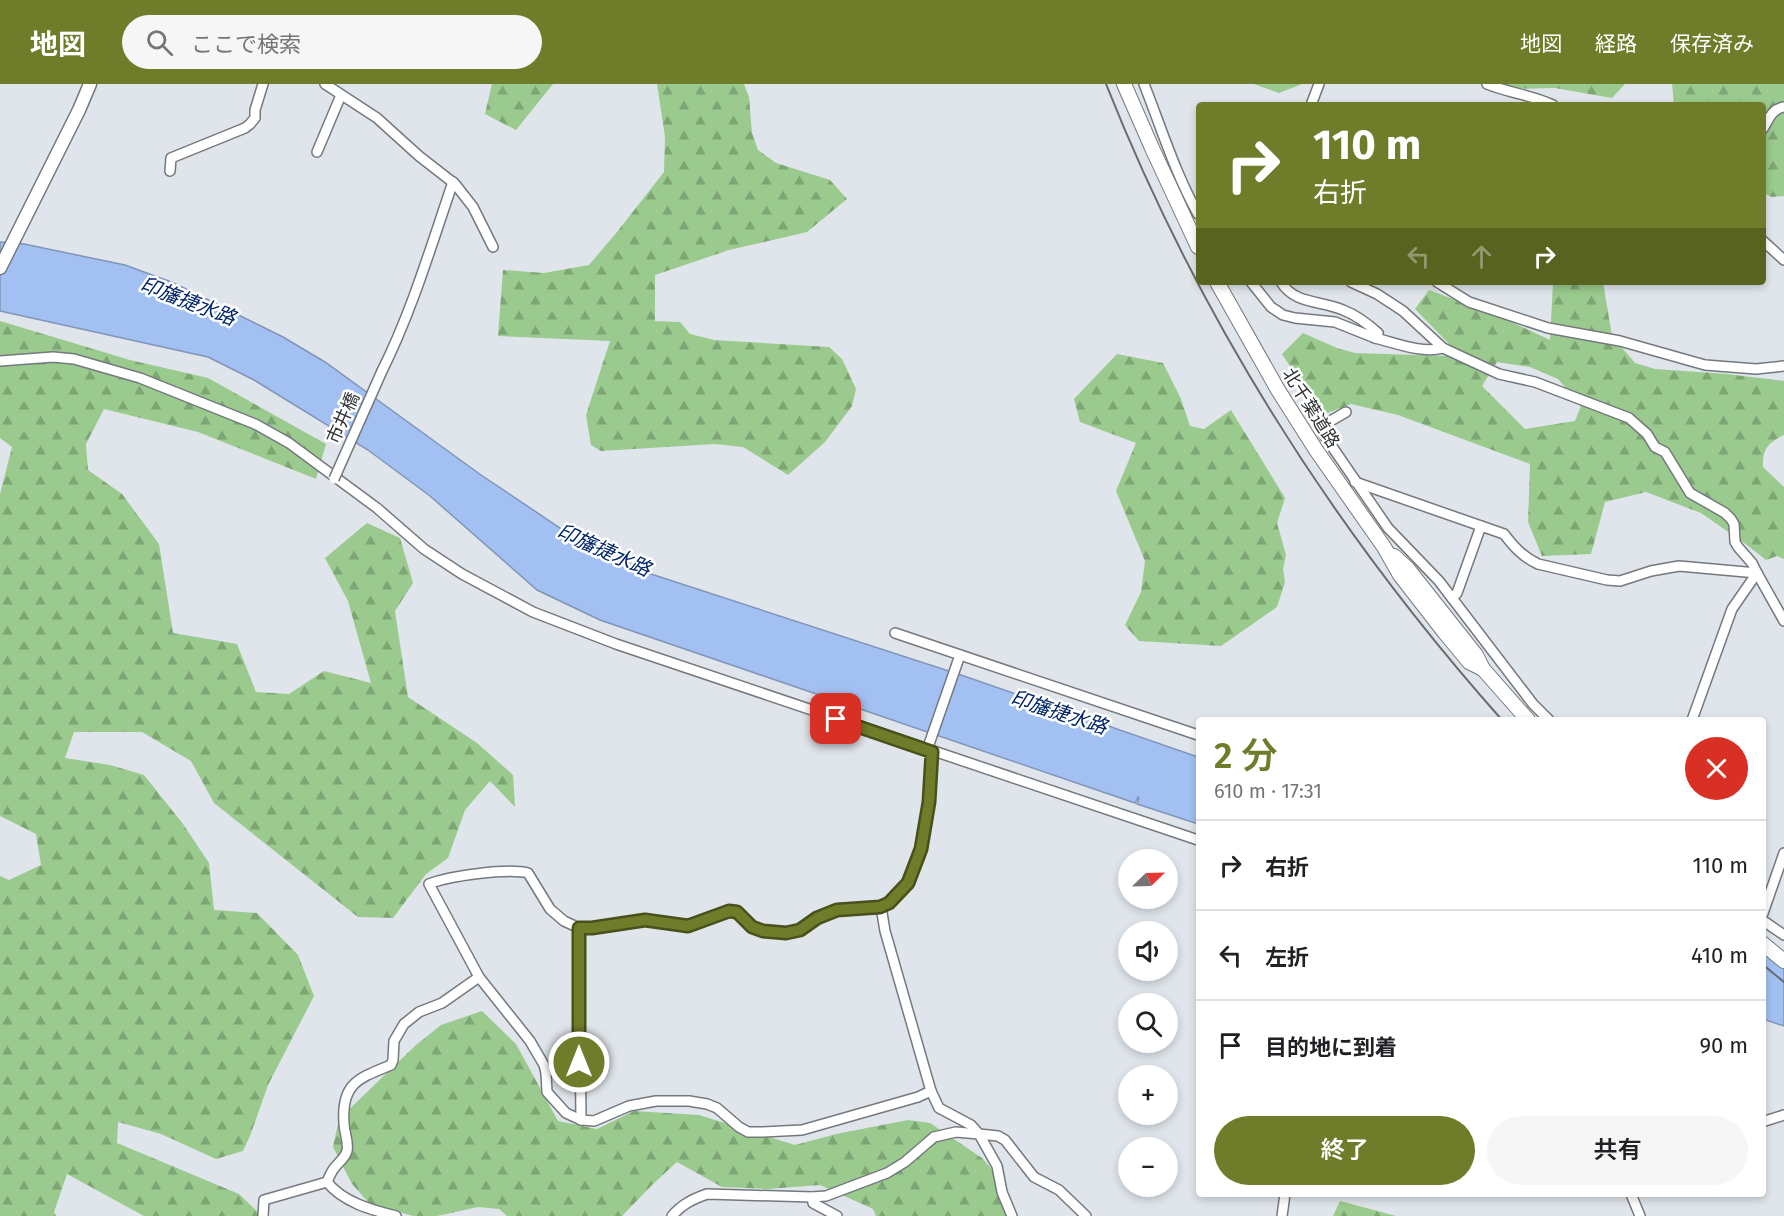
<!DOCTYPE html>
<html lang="ja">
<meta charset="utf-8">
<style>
:root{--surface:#fff;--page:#f6f6f6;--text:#202124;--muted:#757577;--line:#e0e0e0;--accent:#6f7c29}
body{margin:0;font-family:"Fira Sans","Noto Sans JP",sans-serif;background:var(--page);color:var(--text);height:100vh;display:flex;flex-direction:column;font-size:22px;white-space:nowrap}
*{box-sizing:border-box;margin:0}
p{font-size:20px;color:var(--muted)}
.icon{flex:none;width:33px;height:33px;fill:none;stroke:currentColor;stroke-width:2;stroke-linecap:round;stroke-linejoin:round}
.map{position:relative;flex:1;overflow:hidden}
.details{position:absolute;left:1196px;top:633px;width:570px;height:480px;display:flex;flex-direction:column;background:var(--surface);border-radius:6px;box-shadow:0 3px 9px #0003}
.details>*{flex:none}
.guide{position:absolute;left:1196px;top:18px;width:570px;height:183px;border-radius:6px;box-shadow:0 3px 9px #0003;background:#6f7c29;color:#fff;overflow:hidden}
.needle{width:39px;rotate:67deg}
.buttons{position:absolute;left:1118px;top:765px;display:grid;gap:12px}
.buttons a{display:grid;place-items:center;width:60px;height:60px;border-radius:50%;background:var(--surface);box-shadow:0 3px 9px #0003;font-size:30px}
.pin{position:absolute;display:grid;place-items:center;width:51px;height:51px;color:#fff;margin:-26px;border-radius:12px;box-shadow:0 3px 9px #0006}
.me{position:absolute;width:66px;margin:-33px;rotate:0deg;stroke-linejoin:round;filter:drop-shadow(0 0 4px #0008)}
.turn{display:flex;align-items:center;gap:21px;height:126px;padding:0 18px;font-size:27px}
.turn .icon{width:78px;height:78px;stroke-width:2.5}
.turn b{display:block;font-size:42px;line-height:51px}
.lanes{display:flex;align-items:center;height:57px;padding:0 18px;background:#0003;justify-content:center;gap:30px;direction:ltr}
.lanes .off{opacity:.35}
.round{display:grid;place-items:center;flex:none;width:63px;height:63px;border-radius:32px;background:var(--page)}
.head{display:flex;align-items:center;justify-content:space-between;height:102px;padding:0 18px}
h1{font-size:36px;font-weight:600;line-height:45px;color:var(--accent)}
.button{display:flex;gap:12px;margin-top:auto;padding:12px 18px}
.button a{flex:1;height:69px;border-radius:36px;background:var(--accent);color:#fff;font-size:24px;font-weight:600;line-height:69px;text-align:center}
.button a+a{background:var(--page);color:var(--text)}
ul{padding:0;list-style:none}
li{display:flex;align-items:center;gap:18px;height:90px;padding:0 18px;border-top:2px solid var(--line)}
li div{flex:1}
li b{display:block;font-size:22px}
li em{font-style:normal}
header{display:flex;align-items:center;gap:36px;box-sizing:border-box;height:84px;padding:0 30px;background:var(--accent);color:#fff}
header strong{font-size:28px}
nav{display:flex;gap:33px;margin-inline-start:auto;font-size:21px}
.search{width:420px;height:54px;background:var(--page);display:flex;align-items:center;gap:15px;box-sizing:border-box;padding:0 21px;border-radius:33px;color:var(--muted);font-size:22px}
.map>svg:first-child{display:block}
.forest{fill:url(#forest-firs);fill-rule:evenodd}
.water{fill:#a2c0f1;stroke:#8095b8;stroke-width:1.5}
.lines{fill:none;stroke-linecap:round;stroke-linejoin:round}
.minor-casing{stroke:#74797e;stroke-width:12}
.major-casing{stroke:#74797e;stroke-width:15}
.highway-casing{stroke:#74797e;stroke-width:16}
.minor{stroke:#fff;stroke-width:9}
.major{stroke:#fff;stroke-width:12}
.highway{stroke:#fff;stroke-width:14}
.rail{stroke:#696c6f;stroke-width:2}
.minor-bridge-casing{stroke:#74797e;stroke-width:12;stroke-linecap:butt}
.minor-bridge{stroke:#fff;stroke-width:9}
.route-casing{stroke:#48511b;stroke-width:15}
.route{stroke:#6f7c29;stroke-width:10}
.labels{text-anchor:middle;stroke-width:5;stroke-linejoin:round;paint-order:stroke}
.street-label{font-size:18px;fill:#303234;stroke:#fff}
.water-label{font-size:20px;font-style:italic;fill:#002569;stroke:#fff}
</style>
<header>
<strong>地図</strong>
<div class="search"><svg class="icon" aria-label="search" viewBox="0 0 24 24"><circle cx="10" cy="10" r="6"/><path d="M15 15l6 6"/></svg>ここで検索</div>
<nav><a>地図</a><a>経路</a><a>保存済み</a></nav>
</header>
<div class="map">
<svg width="1784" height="1132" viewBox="0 0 1784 1132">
<defs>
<pattern id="forest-firs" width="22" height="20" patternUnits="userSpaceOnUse" patternTransform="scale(1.5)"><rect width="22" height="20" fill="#9aca8d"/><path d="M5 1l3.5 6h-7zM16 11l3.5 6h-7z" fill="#7ea574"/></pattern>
</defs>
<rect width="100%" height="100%" fill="#dfe5ea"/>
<g class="forest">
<polygon points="492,0 553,0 516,46 485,30"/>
<polygon points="657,0 744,0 749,13 752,49 758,66 776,79 830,96 847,115 807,148 729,166 655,191 655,237 680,238 690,250 714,256 829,263 842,275 856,305 852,322 825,358 788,391 743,363 715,360 601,367 591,361 586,331 610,257 498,252 503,186 544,189 589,181 617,148 664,88 665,53"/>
<polygon points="1254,0 1302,0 1279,9"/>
<polygon points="1499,0 1625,0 1612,14 1555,4 1506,5"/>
<polygon points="1672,0 1784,0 1784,112 1772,113 1763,109 1762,21 1674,21"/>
<path d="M1553 198H1603L1612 252 1635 279 1655 285 1727 290 1784 297V351C1768 359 1762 365 1763 383L1784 403V475L1777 472 1766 476 1747 461 1701 429 1646 408 1605 418 1591 470 1542 472 1528 438 1530 380 1398 331 1351 320 1322 331 1282 270 1303 249 1337 264 1355 269 1447 272 1454 265 1415 225 1429 206 1503 234 1550 256ZM1497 278 1530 283 1558 295 1581 322 1575 337 1525 345 1482 302Z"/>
<polygon points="0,237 130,276 208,294 326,360 316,395 198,348 104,325 86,360 88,386 122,410 159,460 173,549 237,560 256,608 289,610 324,587 371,599 348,517 325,474 367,439 400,454 413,499 395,527 408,613 477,659 513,691 515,723 490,697 465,726 448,774 426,790 393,834 358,833 214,719 191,677 142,648 74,648 65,674 110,681 144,691 183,740 209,779 214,826 257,829 298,871 314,912 268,1001 250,1052 243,1067 216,1075 161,1050 118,1038 117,1059 239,1110 262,1132 144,1132 67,1090 54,1128 56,1132 0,1132 0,792 9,796 41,781 36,750 0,732 0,410 12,363 0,354"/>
<polygon points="1117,270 1163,279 1181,315 1190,342 1204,345 1231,326 1285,414 1277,439 1286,471 1283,485 1285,498 1277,523 1221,562 1139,557 1125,541 1141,508 1145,477 1116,407 1136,359 1080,338 1074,315"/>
<polygon points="482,927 516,960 558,1037 597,1045 634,1027 699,1031 795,1061 836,1050 908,1036 930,1039 982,1074 1002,1097 1018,1132 876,1132 873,1125 820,1101 767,1105 722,1103 677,1078 652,1101 622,1132 507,1132 499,1125 478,1123 437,1132 413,1132 369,1119 352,1100 333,1063 339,1035 416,961 441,941"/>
<polygon points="1340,1117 1396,1132 1333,1132"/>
</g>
<g class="water">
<polygon points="0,158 24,160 125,181 174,199 283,253 325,278 481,391 572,452 651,490 961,591 1198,673 1198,740 1137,720 1139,714 1138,713 1135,719 600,536 537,506 430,412 368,366 254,296 208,273 0,227"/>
<polygon points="1762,867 1784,874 1784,942 1763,935"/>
</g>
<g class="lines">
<defs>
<g id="minor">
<polyline points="325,0 377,34 419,72 455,100 473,123 493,163"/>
<path d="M1144 0C1161 43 1175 89 1198 130"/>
<path d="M1487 0C1509 9 1532 11 1553 21"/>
<polyline points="1311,21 1319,0"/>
<path d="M1762 46C1769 36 1771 25 1784 23"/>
<polyline points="317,68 341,11"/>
<polyline points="170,87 171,74 245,44 250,40 255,34 255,26 263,0"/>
<polyline points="1762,156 1784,176"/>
<path d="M1251 198 1271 223 1283 231 1295 234 1335 238 1375 254 1378 249C1368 240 1356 231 1343 226 1321 216 1295 221 1281 198"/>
<polyline points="1351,198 1377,210 1403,227 1443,264 1499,290 1535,298 1629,334 1647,350 1655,363 1665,368 1690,409 1725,429 1731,435 1734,440 1735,458 1738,463 1752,479 1757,489 1732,525 1692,636"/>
<polyline points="1437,198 1469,218 1548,244 1620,257 1705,281 1756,285 1784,282"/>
<path d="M1375 254C1396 259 1422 270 1443 264"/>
<polyline points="0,277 53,273 74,275 140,294 255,340 289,359 377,424 424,465 462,490 533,528 616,560 1198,756"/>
<path d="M382 287C412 227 431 162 453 98"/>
<polyline points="1346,328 1327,339 1322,348 1388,444 1439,497 1533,620 1549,636"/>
<path d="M1355 398 1504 450C1514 463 1523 473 1538 480L1607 496 1620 497 1651 487 1679 482 1757 489 1784 537"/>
<polyline points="1452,514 1457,509 1481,442"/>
<polyline points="895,549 1198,651"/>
<polyline points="927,666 960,571"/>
<path d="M932 667C930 713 929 801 881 823L885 847 931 1007 939 1024 971 1041 979 1050 997 1082 1002 1108 1012 1132"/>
<path d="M881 823 837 826 817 834 800 846 786 849 763 847 752 843 737 828 729 827 689 842 644 836 592 844H579L564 837 550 825 528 789C508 784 448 792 429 800L479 893 530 957 544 981 546 989 547 1008 566 1029 581 1036 594 1037 629 1022 656 1017H689L707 1020 717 1024 739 1043 748 1048H763L802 1046 918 1013 931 1007"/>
<polyline points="1762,832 1784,769"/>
<polyline points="1762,836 1784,851"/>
<polyline points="579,844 581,1036"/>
<polyline points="1762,1038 1784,1031"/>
<path d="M327 1098C343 1118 371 1126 396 1132"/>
<polyline points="1631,1110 1640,1132"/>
<polyline points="812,1113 813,1119 837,1132"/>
<path d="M263 1132 264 1116 327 1098C329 1093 332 1086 336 1082 340 1077 345 1074 347 1067 349 1058 344 1048 344 1039 341 999 359 994 391 981L393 976 394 957 404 940 419 928 442 919 479 893"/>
<path d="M672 1132C682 1120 693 1115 707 1110L812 1113 826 1112 887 1089 905 1078 934 1053 956 1048 979 1050 998 1052 1005 1056 1034 1093 1059 1106 1086 1132"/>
<polyline points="1282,1132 1285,1110"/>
</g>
<polyline id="major" points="0,184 79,26 90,0"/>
<g id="highway">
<polyline points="1124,0 1152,64 1198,163"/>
<polyline points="1217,198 1278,306 1316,366 1384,463 1400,491 1445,549 1469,578 1483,585"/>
<polyline points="1394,472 1408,485 1476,571 1483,585 1528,636"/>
<polyline points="1762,859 1784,877"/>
</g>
</defs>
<use href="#minor" class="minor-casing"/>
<use href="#major" class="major-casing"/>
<use href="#highway" class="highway-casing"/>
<use href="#minor" class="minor"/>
<use href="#major" class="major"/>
<use href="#highway" class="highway"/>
<g class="rail">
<path d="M1106 0C1199 234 1335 448 1502 636"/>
<polyline points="1762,880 1784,898"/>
</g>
<defs>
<polyline id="minor-bridge" points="334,395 382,287"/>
</defs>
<use href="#minor-bridge" class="minor-bridge-casing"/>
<use href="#minor-bridge" class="minor-bridge"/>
</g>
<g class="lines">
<defs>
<polyline id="route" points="579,978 579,844 592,844 645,836 688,842 729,827 737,828 752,843 763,847 786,849 800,846 817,834 837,826 880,823 889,819 908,799 921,765 929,718 932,668 836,635"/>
</defs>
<use href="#route" class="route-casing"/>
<use href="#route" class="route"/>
</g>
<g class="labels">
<g class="street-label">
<text transform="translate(1311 324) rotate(58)" y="6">北千葉道路</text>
<text transform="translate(343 334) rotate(-66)" y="6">市井橋</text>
</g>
<g class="water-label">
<text transform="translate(188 217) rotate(21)" y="7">印旛捷水路</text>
<text transform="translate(604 466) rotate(24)" y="7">印旛捷水路</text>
<text transform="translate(1059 628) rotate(18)" y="7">印旛捷水路</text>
</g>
</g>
</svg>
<div class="buttons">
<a><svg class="needle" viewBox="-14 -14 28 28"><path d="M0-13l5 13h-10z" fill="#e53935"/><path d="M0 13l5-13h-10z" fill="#757577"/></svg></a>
<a><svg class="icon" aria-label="sound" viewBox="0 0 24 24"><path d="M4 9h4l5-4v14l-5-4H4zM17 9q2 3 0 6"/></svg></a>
<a><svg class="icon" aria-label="search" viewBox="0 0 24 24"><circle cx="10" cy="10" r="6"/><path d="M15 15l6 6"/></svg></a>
<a>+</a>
<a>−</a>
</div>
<div class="pin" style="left:836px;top:635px;background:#d93025"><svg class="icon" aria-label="arrive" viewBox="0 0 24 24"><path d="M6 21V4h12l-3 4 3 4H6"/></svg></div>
<svg class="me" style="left:579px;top:978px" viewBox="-20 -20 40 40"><circle r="17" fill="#6f7c29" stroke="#fff" stroke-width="3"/><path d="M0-11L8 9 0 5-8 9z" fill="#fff"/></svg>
<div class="guide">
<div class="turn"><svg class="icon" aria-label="right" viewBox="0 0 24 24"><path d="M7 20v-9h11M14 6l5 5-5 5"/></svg><div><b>110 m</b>右折</div></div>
<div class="lanes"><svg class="icon off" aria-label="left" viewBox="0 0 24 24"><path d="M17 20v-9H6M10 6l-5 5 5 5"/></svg><svg class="icon off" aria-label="ahead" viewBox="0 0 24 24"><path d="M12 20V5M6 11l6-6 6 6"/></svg><svg class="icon" aria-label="right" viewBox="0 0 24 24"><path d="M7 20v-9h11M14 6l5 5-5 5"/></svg></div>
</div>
<section class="details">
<div class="head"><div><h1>2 分</h1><p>610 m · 17:31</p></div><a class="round" style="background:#d93025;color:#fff"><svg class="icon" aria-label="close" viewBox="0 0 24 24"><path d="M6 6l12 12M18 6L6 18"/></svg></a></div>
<ul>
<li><svg class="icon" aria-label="right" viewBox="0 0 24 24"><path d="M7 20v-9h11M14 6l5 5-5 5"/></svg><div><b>右折</b></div><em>110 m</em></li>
<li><svg class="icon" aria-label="left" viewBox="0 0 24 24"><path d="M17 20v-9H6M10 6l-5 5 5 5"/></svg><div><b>左折</b></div><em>410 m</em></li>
<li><svg class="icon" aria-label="arrive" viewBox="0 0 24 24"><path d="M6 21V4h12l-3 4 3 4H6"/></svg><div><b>目的地に到着</b></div><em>90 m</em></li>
</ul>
<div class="button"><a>終了</a><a>共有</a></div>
</section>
</div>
